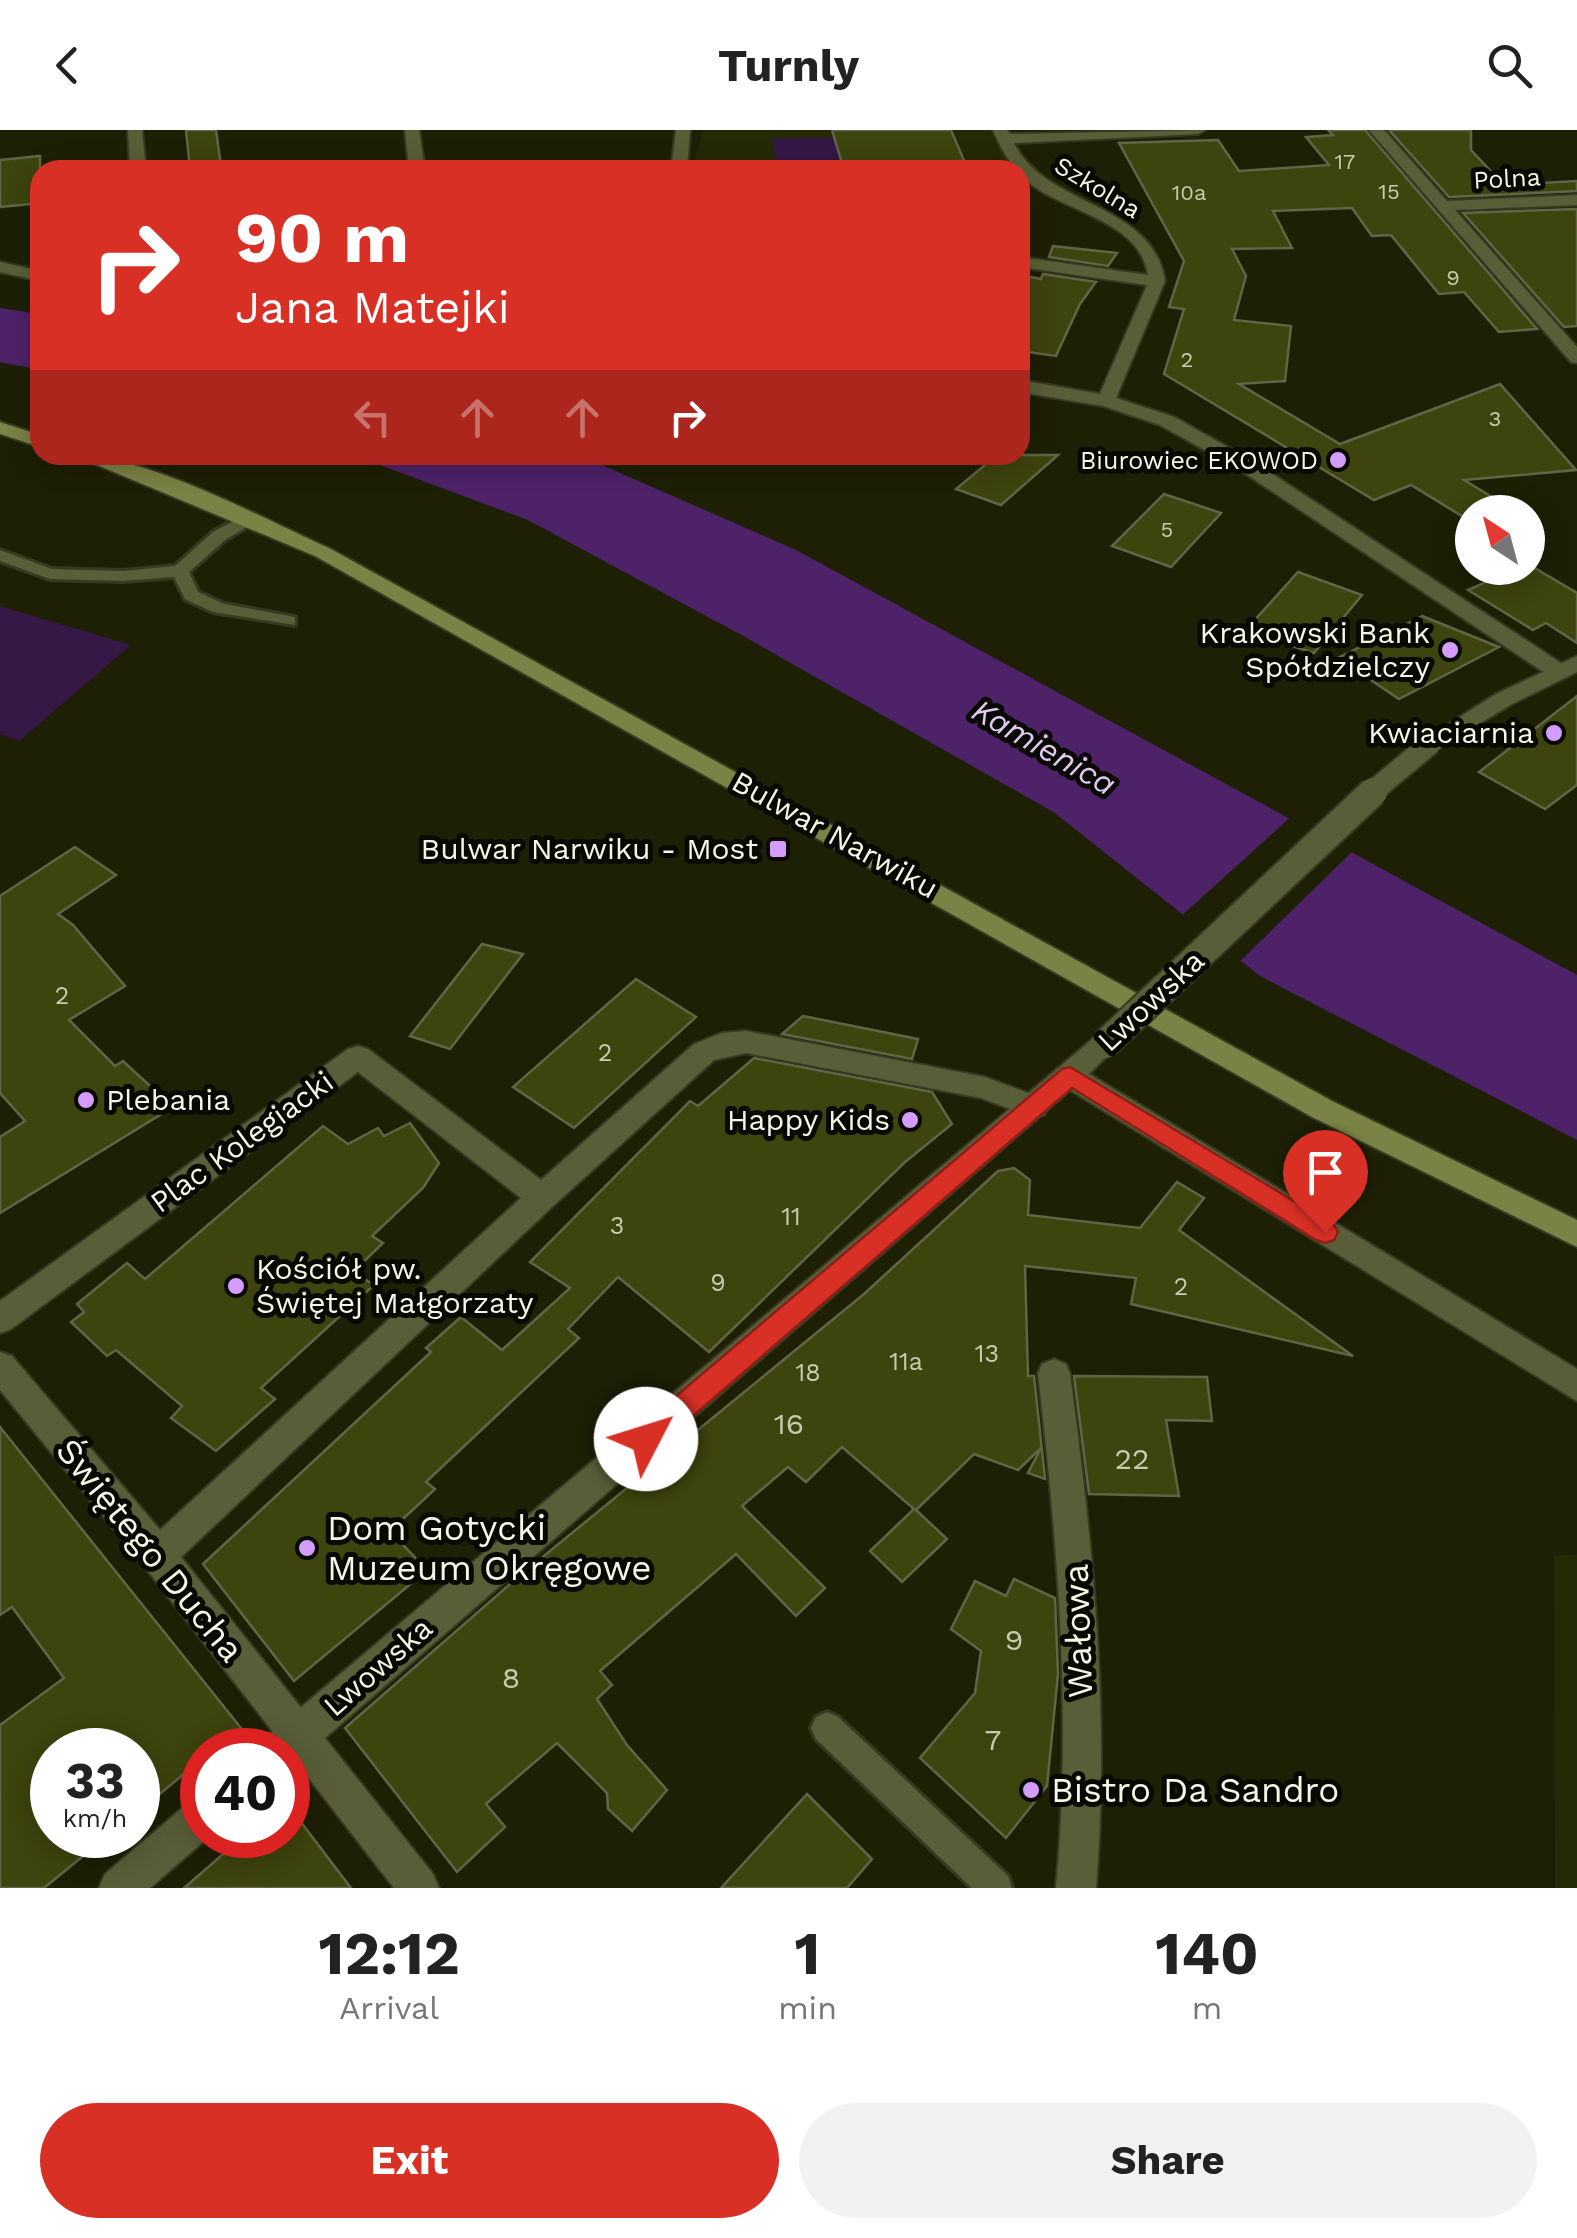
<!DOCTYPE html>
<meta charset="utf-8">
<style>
:root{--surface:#fff;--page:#f2f2f2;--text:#222;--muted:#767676;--accent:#d93025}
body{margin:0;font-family:"Work Sans",sans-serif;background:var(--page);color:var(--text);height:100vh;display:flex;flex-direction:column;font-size:38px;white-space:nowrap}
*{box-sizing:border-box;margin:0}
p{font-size:32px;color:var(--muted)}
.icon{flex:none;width:55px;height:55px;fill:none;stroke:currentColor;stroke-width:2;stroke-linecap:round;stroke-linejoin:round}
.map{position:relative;height:1758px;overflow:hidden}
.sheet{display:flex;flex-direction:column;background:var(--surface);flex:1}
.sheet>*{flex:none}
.top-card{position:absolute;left:30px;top:30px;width:1000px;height:305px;border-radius:30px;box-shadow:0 5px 25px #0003;background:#d93025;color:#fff;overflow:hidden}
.needle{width:65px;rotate:324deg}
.buttons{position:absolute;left:1455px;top:365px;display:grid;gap:20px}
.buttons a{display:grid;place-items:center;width:90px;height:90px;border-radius:50%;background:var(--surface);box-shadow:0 5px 25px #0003;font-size:50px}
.speed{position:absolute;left:30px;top:1598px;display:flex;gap:20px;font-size:50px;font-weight:700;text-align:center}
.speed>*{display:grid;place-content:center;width:130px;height:130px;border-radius:50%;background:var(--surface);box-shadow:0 5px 25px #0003;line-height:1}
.speed small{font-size:25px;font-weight:400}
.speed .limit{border:15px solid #d22;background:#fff;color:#111}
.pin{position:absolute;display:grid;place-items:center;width:85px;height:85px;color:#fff;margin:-102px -42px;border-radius:50% 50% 50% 0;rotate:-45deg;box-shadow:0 0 10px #0007}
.pin .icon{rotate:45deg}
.me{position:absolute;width:110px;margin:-55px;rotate:50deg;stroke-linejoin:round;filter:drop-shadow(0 0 8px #0008)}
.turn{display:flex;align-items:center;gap:35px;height:210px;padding:0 40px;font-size:45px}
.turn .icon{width:130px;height:130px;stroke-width:2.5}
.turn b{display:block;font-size:70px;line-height:85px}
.lanes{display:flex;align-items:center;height:95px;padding:0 40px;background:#0003;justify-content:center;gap:50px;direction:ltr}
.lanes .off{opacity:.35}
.eta{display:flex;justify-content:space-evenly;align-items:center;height:170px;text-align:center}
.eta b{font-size:60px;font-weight:700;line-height:70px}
.primary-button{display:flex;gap:20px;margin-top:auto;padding:20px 40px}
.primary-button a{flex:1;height:115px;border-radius:60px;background:var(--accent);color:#fff;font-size:40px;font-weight:700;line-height:115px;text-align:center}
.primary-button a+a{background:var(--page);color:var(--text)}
header{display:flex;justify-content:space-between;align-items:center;height:130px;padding:0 40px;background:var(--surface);font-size:45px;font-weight:700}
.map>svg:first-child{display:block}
.built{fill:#262905}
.green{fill:#351846}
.water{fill:#4e2269}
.pier{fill:#1d2005}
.building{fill:#3e440d;stroke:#606547;stroke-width:2.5}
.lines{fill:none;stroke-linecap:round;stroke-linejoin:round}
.service-casing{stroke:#373a20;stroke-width:6}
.minor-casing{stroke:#373a20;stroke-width:4}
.tertiary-casing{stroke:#373a20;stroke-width:4}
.secondary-casing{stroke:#373a20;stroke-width:4}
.service{fill:#595e39;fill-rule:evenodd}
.minor{fill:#595e39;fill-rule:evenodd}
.tertiary{fill:#595e39;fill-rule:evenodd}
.secondary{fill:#7a8245;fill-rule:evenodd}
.tertiary-bridge-far1-casing{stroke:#373a20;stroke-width:25;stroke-linecap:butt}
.tertiary-bridge-casing{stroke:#373a20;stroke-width:32;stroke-linecap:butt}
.tertiary-bridge-far1{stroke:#595e39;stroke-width:21}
.tertiary-bridge{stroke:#595e39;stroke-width:28}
.route{fill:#d93025;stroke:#8d1f18;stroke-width:2.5}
.poi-dot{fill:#d49cfc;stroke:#080902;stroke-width:4}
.labels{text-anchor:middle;stroke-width:10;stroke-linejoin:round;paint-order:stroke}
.far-number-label{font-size:22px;fill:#c6cab0}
.far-street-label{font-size:25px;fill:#f4f7e6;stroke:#080902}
.far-poi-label{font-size:25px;fill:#f4f7e6;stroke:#080902;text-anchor:end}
.number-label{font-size:25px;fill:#c6cab0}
.poi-label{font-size:30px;fill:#f4f7e6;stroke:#080902;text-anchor:end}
.street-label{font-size:30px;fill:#f4f7e6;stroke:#080902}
.near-number-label{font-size:30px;fill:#c6cab0}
.water-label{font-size:32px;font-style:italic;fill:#dfc8f1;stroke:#080902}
.near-poi-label{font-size:35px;fill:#f4f7e6;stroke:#080902;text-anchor:start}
.near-street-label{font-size:35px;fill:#f4f7e6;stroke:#080902}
</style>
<header><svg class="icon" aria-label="back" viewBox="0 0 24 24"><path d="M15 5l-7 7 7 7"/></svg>Turnly<svg class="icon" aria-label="search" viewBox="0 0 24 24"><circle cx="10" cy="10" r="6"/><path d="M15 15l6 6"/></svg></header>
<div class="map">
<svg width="1577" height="1758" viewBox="0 0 1577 1758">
<rect width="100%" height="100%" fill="#1d2005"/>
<g class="built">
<polygon points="703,0 995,0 1015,40 692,40"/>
<polygon points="1577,1424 1577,1758 1555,1758 1554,1426"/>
</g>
<g class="green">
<polygon points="872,6 879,28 776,32 772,9"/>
<polygon points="0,476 131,515 19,611 0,604"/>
</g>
<g class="water">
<polygon points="0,178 40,184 40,240 0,232"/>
<polygon points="353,325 579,325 796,420 1577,845 1577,1010 1260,846 1055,683 745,507 528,390"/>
</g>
<polygon class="pier" points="1293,685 1355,719 1237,834 1179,788"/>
<g class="building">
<polygon points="186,0 216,0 221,36 190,39"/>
<polygon points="832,0 951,0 968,40 844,40"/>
<polygon points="1328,0 1365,0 1537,199 1499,202 1464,162 1439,164 1391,105 1372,106 1352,78 1273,81 1292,118 1232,119 1246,146 1234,190 1291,196 1285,251 1239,254 1340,314 1500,254 1576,340 1464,350 1507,376 1491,382 1472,382 1470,391 1411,355 1374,370 1164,244 1184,179 1169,177 1184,131 1119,13 1218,10 1239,41 1329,35 1306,7 1333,5"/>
<polygon points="1389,0 1471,0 1471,20 1504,55 1577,51 1577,61 1449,67"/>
<polygon points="40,26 40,73 0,77 0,30"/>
<polygon points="1577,79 1577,196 1564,197 1463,83"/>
<polygon points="1053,116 1117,123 1108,136 1049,127"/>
<polygon points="1043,144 1096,152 1080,174 1056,226 1020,221 1020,145 1041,149"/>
<polygon points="997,325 1058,325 1001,375 956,359"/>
<polygon points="1164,364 1221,383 1171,437 1112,416"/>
<polygon points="1528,434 1577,463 1577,513 1546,493 1533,500 1468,460 1518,438 1528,438"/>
<polygon points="1298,442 1362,465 1314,523 1245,501"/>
<polygon points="1422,486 1499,517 1399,569 1338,528"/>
<polygon points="1577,566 1577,655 1545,679 1479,642"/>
<polygon points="75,717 116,745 58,784 73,795 125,856 69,890 115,936 123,931 173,977 0,1083 0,1007 25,991 0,963 0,766"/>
<polygon points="482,814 523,824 450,919 410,906"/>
<polygon points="636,849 696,887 574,998 513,957"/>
<polygon points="803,886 918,909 912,929 782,904"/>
<polygon points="754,928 932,962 952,994 905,1032 709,1222 618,1147 568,1199 579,1208 426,1352 435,1359 390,1401 424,1437 417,1444 419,1447 294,1551 203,1434 431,1222 426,1218 461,1187 502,1220 570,1158 530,1132 690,971 698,976"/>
<polygon points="410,993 439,1033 423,1058 372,1106 383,1113 353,1142 374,1155 261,1258 275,1269 216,1321 171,1288 182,1276 116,1220 107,1226 71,1192 84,1182 77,1174 127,1133 145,1149 323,996 348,1014 378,998 384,1006"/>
<polygon points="1014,1038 1030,1050 1028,1085 1140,1098 1177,1052 1204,1068 1179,1100 1353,1226 1131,1174 1136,1148 1025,1136 1028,1246 1034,1246 1045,1349 1028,1343 1041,1318 1018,1340 974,1324 916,1380 947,1409 902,1452 870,1421 914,1379 842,1317 806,1352 788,1337 742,1376 825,1458 796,1486 736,1424 600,1541 612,1555 597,1569 627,1615 667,1660 632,1701 608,1679 607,1663 557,1613 486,1674 505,1697 457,1742 345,1598 517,1448 864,1164 998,1041"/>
<polygon points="1074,1246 1207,1247 1212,1291 1166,1290 1179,1366 1089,1364"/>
<polygon points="0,1297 241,1598 214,1620 202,1620 202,1629 138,1682 138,1620 52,1620 52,1705 109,1705 44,1758 0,1758 0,1595 64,1548 12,1477 0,1485"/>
<polygon points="1014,1449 1055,1468 1058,1544 1047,1656 1006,1708 920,1628 975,1563 981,1521 951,1499 975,1451 1006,1466"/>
<polygon points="807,1664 872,1729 847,1758 721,1758"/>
<polygon points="288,1675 351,1758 184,1758 245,1705 288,1705"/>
</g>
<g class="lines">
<defs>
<g id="service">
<polygon points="249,383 255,384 255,392 225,410 189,442 198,462 224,474 295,487 295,495 213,482 185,469 174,447 123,451 50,449 0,431 0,420 52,439 123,441 175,436 213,402"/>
<polygon points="827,1582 838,1587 1008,1746 1012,1758 972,1758 816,1609 811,1598 816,1587"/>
</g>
<g id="minor">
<polygon points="128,0 142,0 146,40 130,40"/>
<polygon points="405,0 419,0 425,40 409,40"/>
<polygon points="676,0 690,0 687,40 671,40"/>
<path d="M993 0H1007L1010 4 1205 0 1198 4 1014 13C1046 78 1153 72 1165 151L1116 268 1174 287 1251 330 1567 537 1570 542 1567 547H1551L1237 338 1160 295 1103 276 1020 262V250L1100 264 1147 155 1020 137V127L1148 145C1139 86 1055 82 1020 45 1011 35 1000 17 993 0Z"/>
<polygon points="1369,0 1384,0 1447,71 1577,65 1577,75 1455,80 1577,217 1577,233 1571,232"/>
<polygon points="0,132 40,141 40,151 0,142"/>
<polygon points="746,901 985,947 1044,969 1048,977 1044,985 1034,988 981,968 746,923 714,930 553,1076 181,1427 433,1744 439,1758 394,1758 145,1437 0,1260 0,1222 12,1226 160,1400 521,1068 358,942 11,1199 0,1203 0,1171 348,919 358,916 368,919 541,1050 694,914 722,903"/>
<path d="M1054 1229 1066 1234 1070 1244C1093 1415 1110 1585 1096 1758H1056C1072 1586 1058 1415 1038 1244L1042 1234Z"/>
</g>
<g id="tertiary">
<polygon points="1577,526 1577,542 1512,574 1439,618 1431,621 1419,613 1496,564"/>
<polygon points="1105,903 1115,907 1119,914 1089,944 1577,1239 1577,1271 1070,960 295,1634 288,1636 288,1620 262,1620 267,1606 1095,907"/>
<polygon points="202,1667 202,1705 211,1705 150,1758 99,1758 105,1744 188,1673"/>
</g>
<g id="secondary">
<polygon points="0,292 40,305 40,317 0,304"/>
<path d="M73 325C148 325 259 387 329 418L1332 971 1577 1090V1117L1312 987 315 426Z"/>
</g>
</defs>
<use href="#service" class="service-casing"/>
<use href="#minor" class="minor-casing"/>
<use href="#tertiary" class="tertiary-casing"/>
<use href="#secondary" class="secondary-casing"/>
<use href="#service" class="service"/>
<use href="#minor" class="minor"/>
<use href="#tertiary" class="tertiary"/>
<use href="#secondary" class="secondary"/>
<defs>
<polyline id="tertiary-bridge-far1" points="1370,664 1431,613"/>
<polyline id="tertiary-bridge" points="1105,914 1373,662"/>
</defs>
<use href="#tertiary-bridge-far1" class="tertiary-bridge-far1-casing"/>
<use href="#tertiary-bridge" class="tertiary-bridge-casing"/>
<use href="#tertiary-bridge-far1" class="tertiary-bridge-far1"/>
<use href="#tertiary-bridge" class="tertiary-bridge"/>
</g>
<polygon class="route" points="1070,937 1334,1095 1338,1102 1334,1110 1325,1113 1316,1110 1072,958 656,1318 646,1322 636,1318 632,1309 636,1300 1062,939"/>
<g class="poi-dot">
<circle cx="1338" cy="330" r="10"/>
<circle cx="1450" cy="520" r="10"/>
<circle cx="1554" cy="603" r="10"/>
<rect x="768" y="709" width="20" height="20" rx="5"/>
<circle cx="86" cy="970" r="10"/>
<circle cx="910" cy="990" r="10"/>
<circle cx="236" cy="1156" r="10"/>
<circle cx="307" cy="1418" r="10"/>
<circle cx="1031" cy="1660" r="10"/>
</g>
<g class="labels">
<g class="far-number-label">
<text x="1345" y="39">17</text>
<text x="1389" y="69">15</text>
<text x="1189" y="70">10a</text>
<text x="1453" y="155">9</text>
<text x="1187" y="237">2</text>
<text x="1495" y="296">3</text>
<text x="1167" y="407">5</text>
</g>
<g class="far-street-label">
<text transform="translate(1507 48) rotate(-3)" y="9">Polna</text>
<text transform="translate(1098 57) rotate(31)" y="9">Szkolna</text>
</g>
<g class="far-poi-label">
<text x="1318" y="339">Biurowiec EKOWOD</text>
</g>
<g class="number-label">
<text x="62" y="874">2</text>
<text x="605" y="931">2</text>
<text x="791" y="1095">11</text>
<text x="617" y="1104">3</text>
<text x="718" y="1161">9</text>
<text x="1181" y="1165">2</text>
<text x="987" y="1232">13</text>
<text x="906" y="1240">11a</text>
<text x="808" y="1251">18</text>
</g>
<g class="poi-label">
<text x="1430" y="513">Krakowski Bank<tspan x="1430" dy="34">Spółdzielczy</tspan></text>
<text x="1534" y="613">Kwiaciarnia</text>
<text x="758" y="729">Bulwar Narwiku - Most</text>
<text x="106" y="980" text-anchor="start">Plebania</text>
<text x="890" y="1000">Happy Kids</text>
<text x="256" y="1149" text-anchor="start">Kościół pw.<tspan x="256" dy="34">Świętej Małgorzaty</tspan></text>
</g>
<g class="street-label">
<text transform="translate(835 705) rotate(29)" y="10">Bulwar Narwiku</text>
<text transform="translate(1151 871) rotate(-43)" y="10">Lwowska</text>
<text transform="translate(242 1012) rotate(-36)" y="10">Plac Kolegiacki</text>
<text transform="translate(378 1537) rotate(-41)" y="10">Lwowska</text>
</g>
<g class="near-number-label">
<text x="789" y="1304">16</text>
<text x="1132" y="1339">22</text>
<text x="1014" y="1520">9</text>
<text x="511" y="1558">8</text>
<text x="993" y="1620">7</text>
</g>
<g class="water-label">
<text transform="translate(1044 617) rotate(30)" y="11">Kamienica</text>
</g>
<g class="near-poi-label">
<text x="327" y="1410">Dom Gotycki<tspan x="327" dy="40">Muzeum Okręgowe</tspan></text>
<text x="1051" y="1672">Bistro Da Sandro</text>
</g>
<g class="near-street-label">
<text transform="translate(150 1420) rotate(51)" y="12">Świętego Ducha</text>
<text transform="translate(1078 1501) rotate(-92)" y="12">Wałowa</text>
</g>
</g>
</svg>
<div class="buttons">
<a><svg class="needle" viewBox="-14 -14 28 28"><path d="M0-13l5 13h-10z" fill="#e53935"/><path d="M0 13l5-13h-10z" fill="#767676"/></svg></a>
</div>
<div class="speed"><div>33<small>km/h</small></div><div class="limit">40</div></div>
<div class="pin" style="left:1325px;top:1102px;background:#d93025"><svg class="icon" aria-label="arrive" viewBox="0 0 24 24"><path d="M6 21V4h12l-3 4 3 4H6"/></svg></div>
<svg class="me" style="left:646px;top:1309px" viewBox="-20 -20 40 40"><circle r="19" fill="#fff"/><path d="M0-13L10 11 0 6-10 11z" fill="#d93025"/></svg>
<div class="top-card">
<div class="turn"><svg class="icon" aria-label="right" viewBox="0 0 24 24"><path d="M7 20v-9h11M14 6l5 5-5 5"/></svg><div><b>90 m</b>Jana Matejki</div></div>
<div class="lanes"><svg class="icon off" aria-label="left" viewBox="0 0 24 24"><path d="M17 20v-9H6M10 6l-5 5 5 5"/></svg><svg class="icon off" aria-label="ahead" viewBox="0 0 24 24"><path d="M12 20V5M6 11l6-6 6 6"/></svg><svg class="icon off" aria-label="ahead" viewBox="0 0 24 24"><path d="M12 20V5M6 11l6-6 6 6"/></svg><svg class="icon" aria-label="right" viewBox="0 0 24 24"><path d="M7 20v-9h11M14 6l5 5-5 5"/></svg></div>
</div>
</div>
<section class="sheet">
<div class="eta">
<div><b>12:12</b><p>Arrival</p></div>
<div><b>1</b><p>min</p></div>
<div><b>140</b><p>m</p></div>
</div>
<div class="primary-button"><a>Exit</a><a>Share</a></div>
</section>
